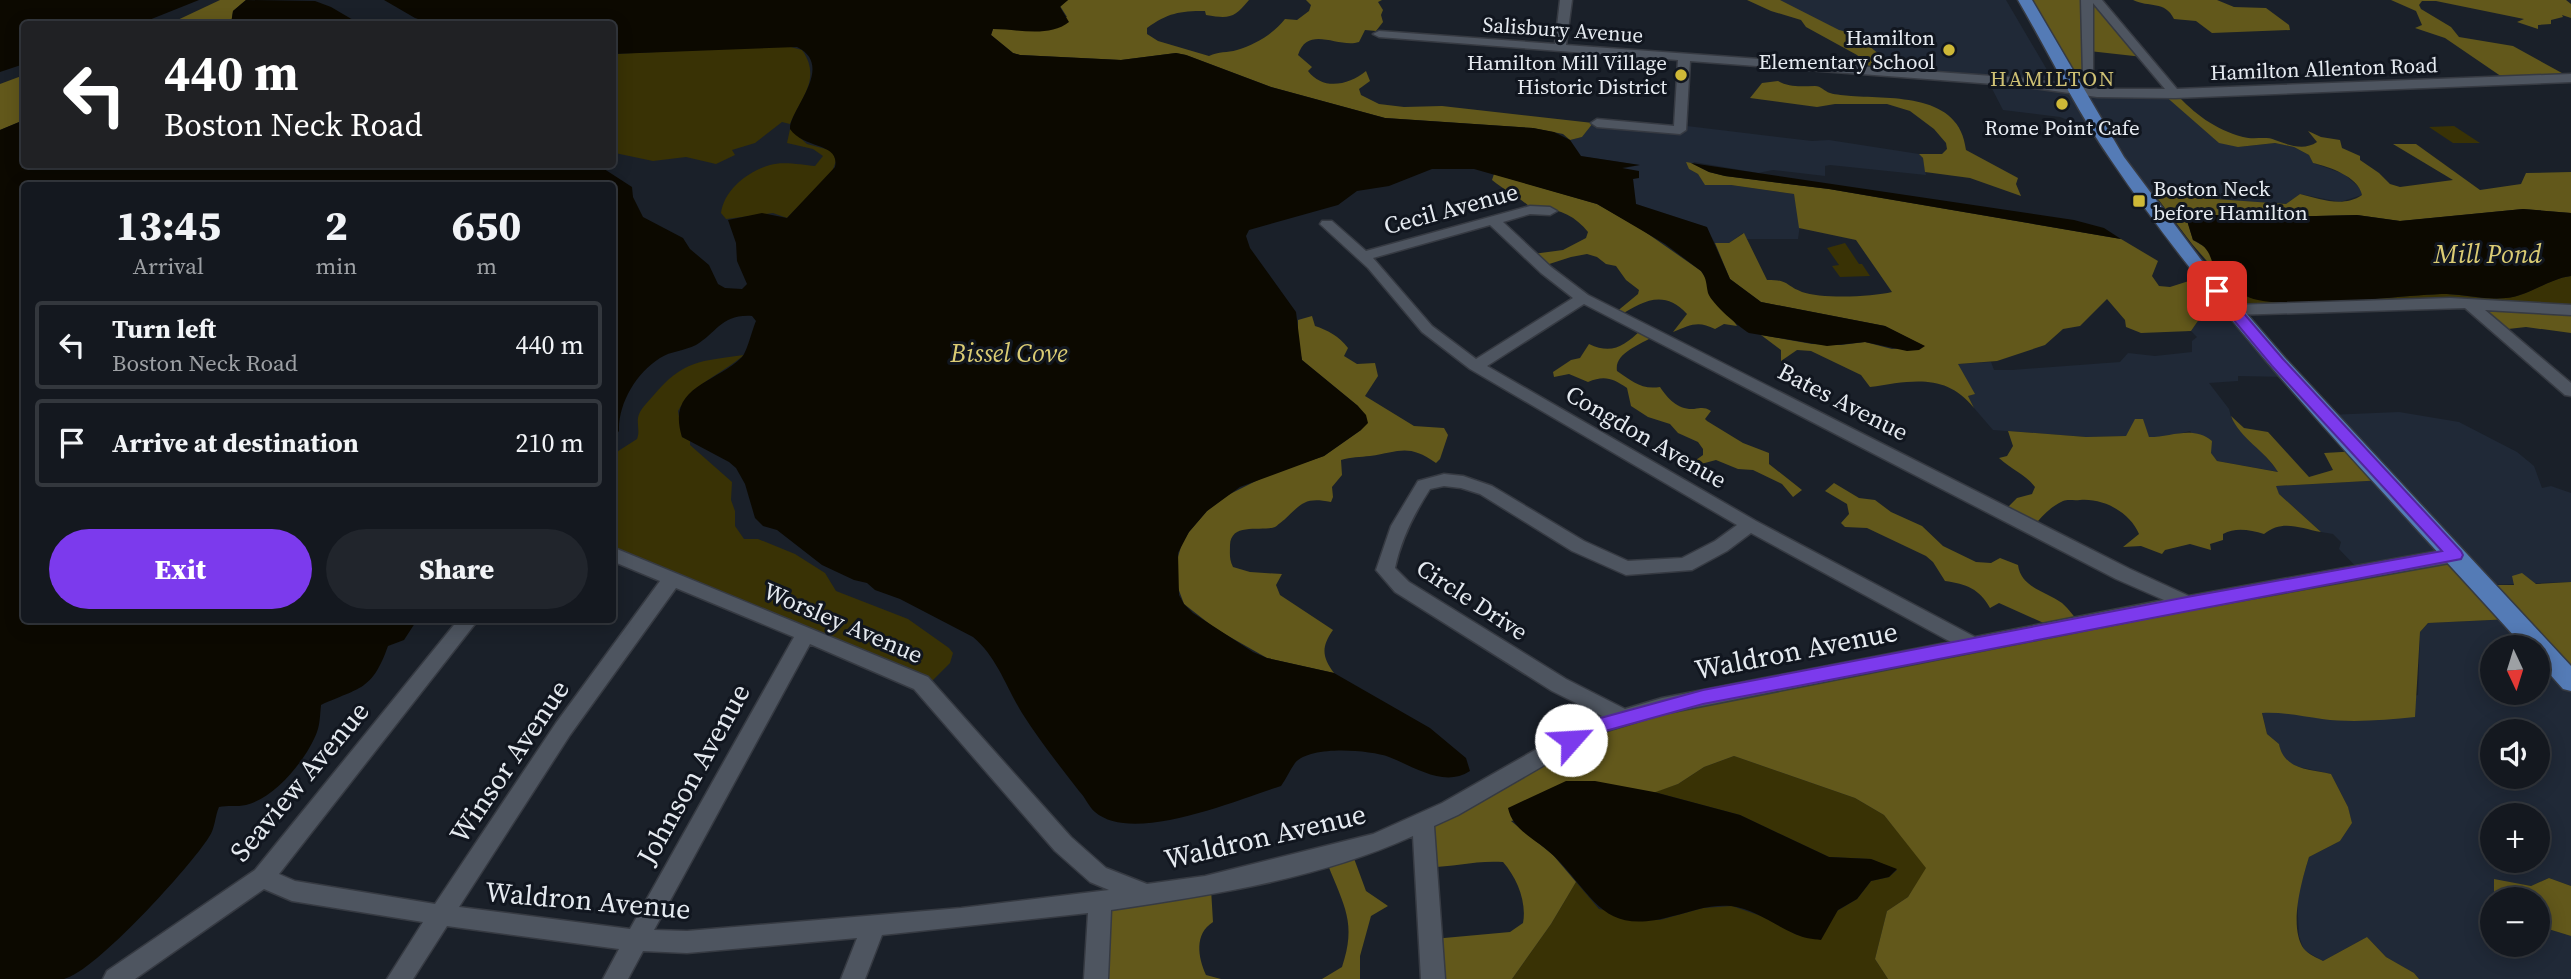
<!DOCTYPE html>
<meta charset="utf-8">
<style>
:root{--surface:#14181f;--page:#21252c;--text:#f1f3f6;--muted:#9da0a4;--line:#33373d;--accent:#7c3aed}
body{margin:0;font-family:"Source Serif 4",serif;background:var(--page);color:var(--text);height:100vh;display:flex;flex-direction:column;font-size:26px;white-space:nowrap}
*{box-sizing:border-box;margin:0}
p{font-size:23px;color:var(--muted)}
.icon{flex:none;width:38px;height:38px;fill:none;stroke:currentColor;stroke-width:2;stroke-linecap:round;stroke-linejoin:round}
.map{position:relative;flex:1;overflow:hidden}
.side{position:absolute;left:21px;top:182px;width:595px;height:441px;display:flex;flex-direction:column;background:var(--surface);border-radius:7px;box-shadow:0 4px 18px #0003,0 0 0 2px var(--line)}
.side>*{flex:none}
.banner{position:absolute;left:21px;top:21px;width:595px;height:147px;border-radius:7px;box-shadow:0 4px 18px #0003,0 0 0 2px var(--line);background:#202124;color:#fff;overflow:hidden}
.needle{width:46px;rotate:176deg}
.controls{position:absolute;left:2480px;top:635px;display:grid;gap:14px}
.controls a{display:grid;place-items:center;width:70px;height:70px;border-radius:50%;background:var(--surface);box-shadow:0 4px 18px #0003,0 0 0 2px var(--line);font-size:35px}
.pin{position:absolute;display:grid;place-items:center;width:60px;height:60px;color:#fff;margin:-30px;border-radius:14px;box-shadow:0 4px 10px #0006}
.me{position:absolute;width:77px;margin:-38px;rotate:64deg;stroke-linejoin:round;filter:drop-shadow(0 0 5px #0008)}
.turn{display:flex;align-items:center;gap:24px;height:147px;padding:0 28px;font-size:32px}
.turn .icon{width:91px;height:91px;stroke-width:2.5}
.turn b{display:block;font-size:49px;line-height:60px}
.eta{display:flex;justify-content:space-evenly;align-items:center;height:119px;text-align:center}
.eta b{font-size:42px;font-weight:800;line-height:49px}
.cta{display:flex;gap:14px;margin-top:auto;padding:14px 28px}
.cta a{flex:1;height:80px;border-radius:42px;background:var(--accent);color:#fff;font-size:28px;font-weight:800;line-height:80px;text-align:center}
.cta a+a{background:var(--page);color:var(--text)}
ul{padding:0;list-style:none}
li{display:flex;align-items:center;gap:21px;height:88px;margin:0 14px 10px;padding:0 14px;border:4px solid var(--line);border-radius:7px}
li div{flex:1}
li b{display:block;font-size:26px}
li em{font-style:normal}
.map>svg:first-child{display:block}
.built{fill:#202937;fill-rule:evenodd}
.green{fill:#393205}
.forest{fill:#62581b}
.water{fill:#0c0900}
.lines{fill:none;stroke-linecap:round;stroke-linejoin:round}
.minor-casing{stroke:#363a42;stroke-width:3}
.major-casing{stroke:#363a42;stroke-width:3}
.minor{fill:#4e5560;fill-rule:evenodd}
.major{fill:#547bb6;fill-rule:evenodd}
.route{fill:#7c3aed;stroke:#51269a;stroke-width:2}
.poi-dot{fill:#ceb837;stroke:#11161f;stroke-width:2.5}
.labels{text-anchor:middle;stroke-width:6;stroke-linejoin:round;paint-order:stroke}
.far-street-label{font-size:21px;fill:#e5eaf0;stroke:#11161f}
.far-poi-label{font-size:21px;fill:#e5eaf0;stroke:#11161f;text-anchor:end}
.far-neighbourhood-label{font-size:21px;letter-spacing:2px;fill:#cfc174;stroke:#11161f}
.street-label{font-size:24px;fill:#e5eaf0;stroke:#11161f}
.water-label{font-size:26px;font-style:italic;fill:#dbcc74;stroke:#11161f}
.near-street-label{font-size:28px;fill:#e5eaf0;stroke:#11161f}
</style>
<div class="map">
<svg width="2571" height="979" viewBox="0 0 2571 979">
<rect width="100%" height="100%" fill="#1a2029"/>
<g class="built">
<polygon points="1773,0 2006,0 2053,80 1881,68"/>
<polygon points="1987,79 2074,84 2079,92 2163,94 2238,147 2275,143 2294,147 2309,155 2313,163 2344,174 2361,189 2362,195 2340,202 2300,194 2286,204 2162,196 2150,204 2095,123 2073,122 2060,117 2003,110"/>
<polygon points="1593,121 1660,127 1687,126 1812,141 1829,140 1919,154 1923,158 1926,175 1830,165 1825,166 1825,176 1773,170 1758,173 1694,162 1689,169 1698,174 1706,185 1731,185 1794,194 1800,225 1798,239 1747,239 1743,233 1729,243 1715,243 1706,227 1636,204 1633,179 1629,170 1622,169 1639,165 1579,156 1570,140 1582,137"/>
<polygon points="2216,316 2239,318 2290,377 2238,376 2238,381 2209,383 2229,409 2231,417 2279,472 2217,461 2190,431 2165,437 2149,437 2135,420 2127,436 2086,437 1993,430 1974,408 1968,396 1974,394 1957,364 1991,362 1994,370 2012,370 2120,362 2128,353 2155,356 2192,352 2192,341 2197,337 2191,331 2200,318"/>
<polygon points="2399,412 2459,422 2517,452 2534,466 2542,488 2551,486 2571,493 2571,582 2486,585 2361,572 2339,549 2341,542 2333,534 2321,532 2279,494 2275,486 2384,480 2328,415"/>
<path d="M2512 619 2571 676V886L2549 878 2531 886 2508 883 2494 892 2499 899 2492 900V945H2538V926L2571 936V979H2419L2414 973 2386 957 2367 937 2323 961 2304 950 2299 936 2297 897 2309 857 2340 841 2352 823 2348 807 2331 774 2290 765 2281 755 2279 744 2267 734 2262 712H2288L2323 719 2418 695 2420 632 2428 623ZM2492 648H2538V693H2492ZM2492 732H2538V777H2492ZM2492 816H2538V861H2492Z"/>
</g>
<g class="green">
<path d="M787 46 802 50C822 78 801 98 790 124L782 122 755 143 732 150 735 155 716 164 686 157 653 161 615 153 613 150V54Z"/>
<polygon points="2454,126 2480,143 2453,143 2429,127"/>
<path d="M790 129 807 144 833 151 836 161 832 172 787 218 773 213 726 219 721 213C724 190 748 171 770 165 783 161 802 165 815 166L823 156 813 149 787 143Z"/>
<polygon points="1845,243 1859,264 1862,264 1870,276 1840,277 1832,266 1839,265 1827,248"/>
<path d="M2571 276V310L2536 307 2238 308 2239 302 2244 295C2294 314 2390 294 2447 294 2466 295 2486 300 2506 298 2529 296 2547 279 2571 276Z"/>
<path d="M744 355C720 375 694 383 678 411L682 437 690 441V445L732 482 731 500 735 511V526L744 539H758L795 554 825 573 836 591 908 619 949 648 953 653 950 663 930 683 613 553 612 455 637 439C640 432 637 425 638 418 639 410 648 402 653 396 683 360 701 361 744 355Z"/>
<polygon points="1734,756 1855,798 1884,815 1927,868 1908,897 1887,911 1875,959 1888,979 1512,979 1551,924 1576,882 1599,909 1660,920 1703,908 1732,906 1761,916 1797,935 1857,899 1871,881 1889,877 1897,870 1871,859 1829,857 1740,815 1654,792 1678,784 1704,767"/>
</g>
<g class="forest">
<polygon points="220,0 246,0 233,11 231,24 169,24"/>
<path d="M1068 0H1249C1234 18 1230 19 1206 15L1205 11C1179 11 1168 13 1147 28V34L1158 41 1209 56C1219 51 1227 53 1237 50 1256 44 1273 34 1285 19L1297 20 1309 11 1311 5 1306 0H1382L1378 2 1383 10 1381 15 1383 22 1376 31 1365 30 1359 42C1339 49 1308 24 1298 55L1312 67 1308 71C1323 91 1349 85 1366 71L1370 81 1359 89 1361 95 1379 104 1404 107 1442 106 1593 123 1582 137 1570 140 1563 134 1533 128 1385 118 1271 87 1186 55 1176 53 1121 60 1020 55 1013 53 991 35 993 29 1067 17 1060 6Z"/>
<polygon points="1747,0 1780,0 1839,30 1855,34 1887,61 1892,72 1873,70 1857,55 1806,27 1801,20 1771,11"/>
<polygon points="2025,0 2096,0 2143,57 2089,51 2085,78 2075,83"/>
<path d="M2133 0H2217L2234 7 2266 8 2289 25 2290 30 2212 33 2196 21 2174 19C2165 0 2149 8 2133 0Z"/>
<polygon points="2391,0 2566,0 2571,4 2571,18 2562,15 2563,17 2551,20 2551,24 2538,25 2538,29 2517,22 2524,19 2436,1 2422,1 2419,5 2421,9 2451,27 2459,37 2513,46 2571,78 2508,81 2445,38 2415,28 2422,25 2416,11"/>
<polygon points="24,75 24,120 0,130 0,84"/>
<path d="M1778 81C1790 88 1802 86 1815 86 1821 86 1824 91 1830 93 1836 95 1845 95 1851 96 1893 99 1960 93 1966 150L2018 178 2016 184 2021 196 1970 178 1925 172 1923 158 1919 154H1942L1947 149 1946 143 1934 129 1910 111 1887 104H1835L1817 107 1750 98 1762 83Z"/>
<path d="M2175 93C2195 114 2214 129 2243 137 2253 140 2267 136 2275 140 2288 145 2304 151 2317 142L2308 131 2321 137 2340 140 2342 148 2360 156V160L2379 173 2390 184 2400 187 2453 180 2393 144H2416L2480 190 2521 184 2526 173 2571 172V213L2523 209 2400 221 2357 215 2277 217 2185 214 2193 240 2210 250 2220 275 2244 295 2240 299 2192 244 2158 199 2162 196H2173L2286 204 2300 194C2320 199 2343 208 2362 195 2358 176 2329 167 2313 163L2309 155 2294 147 2275 143 2238 147 2219 143 2163 94Z"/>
<path d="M1686 162 1697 164 1691 163 1709 172 1725 176 1829 189 2121 239 2158 261 2152 276 2159 286 2170 287 2192 280 2224 316 2200 318 2191 331 2141 333 2126 327 2125 320 2107 299 2080 326 2063 329 2045 345 1997 361 1958 364 1975 394 1968 396 1974 408C1946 372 1910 381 1870 387L1861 375 1811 351 1797 350 1781 361V350L1761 335 1812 344 1841 345 1865 342 1892 349 1924 346 1885 326 1761 302 1730 279 1715 243H1729L1744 233 1767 280C1790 280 1784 285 1802 292 1821 299 1872 297 1892 292L1856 240 1799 228 1794 194 1731 185H1705L1698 174 1689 169Z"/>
<path d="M1494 174 1597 204 1641 229 1701 271 1737 326 1724 324 1715 329C1698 320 1690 325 1673 332L1687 314C1664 289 1643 301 1619 316L1615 313 1638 294 1639 290 1626 280 1616 266 1606 264 1597 257 1587 254 1571 257 1543 266 1533 254 1563 250 1586 238 1588 232C1575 215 1555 206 1532 209 1520 197 1505 191 1492 180Z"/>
<polygon points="2480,305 2571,310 2571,333 2526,327 2499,330"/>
<path d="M1312 316 1315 326C1327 330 1339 336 1348 348L1344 356 1357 364 1375 363 1378 376 1365 396 1414 426 1444 428 1448 435 1440 459 1436 463C1408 443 1399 452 1370 456 1360 457 1351 457 1341 460L1342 475 1332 487 1333 497 1331 502C1305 497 1302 503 1284 520 1282 521 1277 526 1275 527 1261 532 1231 522 1230 545 1230 554 1229 559 1233 567L1250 572 1282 574 1276 585 1280 595 1333 630C1321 647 1322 657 1334 673L1267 658 1216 629 1184 604 1177 585 1176 564 1182 543 1189 532 1207 511 1228 495 1268 475 1324 456 1361 430 1358 406 1302 360 1298 344V320Z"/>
<path d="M1641 330 1654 336C1640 345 1614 353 1617 371 1632 381 1641 390 1660 387 1668 399 1678 410 1694 409 1702 408 1704 407 1711 411L1705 419 1707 421 1743 443 1769 453V464L1802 490 1793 497 1782 484 1753 470 1738 469 1716 460 1701 464 1696 460 1703 455V449L1698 442 1678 433 1670 424 1648 417 1631 406 1627 388C1613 378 1604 375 1588 382L1569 374 1554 377 1553 372 1571 360 1580 358 1589 344C1612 355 1624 346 1641 330Z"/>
<path d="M2231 416 2244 428 2268 432 2309 477 2333 470 2324 453 2359 451 2385 480 2276 486 2279 494 2321 532C2300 528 2282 519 2264 534 2250 530 2236 527 2223 534V540L2210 544 2211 550 2190 544 2165 550 2162 554 2141 546 2123 547 2139 534C2130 512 2103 498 2080 500 2073 501 2069 499 2063 501 2050 507 2042 516 2033 527L2005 510 2017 498 2032 494 2035 487C2025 474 2012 470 1999 458L2007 456 2013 446 2008 431 2086 437 2126 436 2135 419H2143L2149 437C2172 437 2193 425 2212 441L2211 453 2217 461 2278 472C2265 450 2240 439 2231 416Z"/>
<path d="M1834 483 1859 498 1875 500 1891 512 1922 526 1943 546 1976 562 1991 563 2000 558 2018 565C2021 588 2046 591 2062 603 2069 609 2075 618 2080 624L2448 558 2486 585H2514L2512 576 2522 573 2536 584 2571 582V676L2512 619 2428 623 2420 632 2415 717C2384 720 2353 723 2322 719 2301 716 2283 712 2262 713L2267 734 2279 744C2284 770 2309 769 2331 774L2348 807 2352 823 2340 841 2309 857C2302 880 2288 927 2304 949 2308 954 2317 958 2323 961L2367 937 2386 957 2414 973 2419 979H1888L1875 959 1887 911 1908 897 1926 868 1884 815 1855 798 1734 756 1704 767 1678 784 1653 793 1511 821 1553 855 1576 882 1551 924 1512 979H1434L1433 939 1510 932 1523 923C1527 902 1517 878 1503 862 1477 860 1454 867 1428 867L1431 820 1597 727 2057 629 1999 603 1990 608C1980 589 1966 584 1945 581L1933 562 1926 556 1867 528 1845 527 1841 523 1849 514 1847 504 1825 491Z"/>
<path d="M1352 853 1366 891 1388 906 1371 916 1360 956V979H1322L1342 967C1357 923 1344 906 1328 865Z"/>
<polygon points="2549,878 2571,886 2571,936 2538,926 2538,900 2499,899 2494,892 2494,879 2531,886"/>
<path d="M1211 889 1213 922C1194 934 1198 957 1206 975L1221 979H1097L1098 909Z"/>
</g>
<g class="water">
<polygon points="0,0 199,0 139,24 24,24 24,64 0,72"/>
<polygon points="246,0 315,1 331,7 360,24 231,24 233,11"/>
<path d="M384 0H1068L1060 7 1069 22C1049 38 1017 29 993 29L991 35 1013 53 1020 55 1121 60 1176 53 1186 55 1271 87 1385 118 1533 128 1554 132 1570 140 1581 156 1640 165 1622 168 1639 171V178L1633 179 1636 204 1707 227 1730 279 1761 302 1885 326 1925 346 1919 350 1907 351 1865 342 1827 346 1749 333C1739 327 1712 304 1708 293 1706 284 1707 279 1701 271L1665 244 1597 204 1474 169H1432L1389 186 1357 191 1338 205 1249 230 1246 236 1250 248 1296 312 1302 360 1358 406 1366 415 1368 423 1361 430 1324 456 1240 487 1207 511 1189 532 1178 553 1179 595 1184 604 1193 613 1253 652 1267 658 1334 673 1430 728 1466 758 1470 771C1444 788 1415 767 1389 757 1369 750 1311 745 1295 763 1290 770 1286 779 1281 786 1238 799 1133 845 1095 812 1089 807 1085 797 1079 791 1059 765 1039 740 1022 713 1006 687 997 657 973 637L900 599 875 590 867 583 854 580 822 565 777 530 763 526 755 518 745 484 736 468 729 462 682 437C666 386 715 384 742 357 747 352 752 330 756 321L752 316C721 314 717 333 696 345 684 351 671 351 660 358 636 373 618 404 619 431L613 438 612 186H24V620H417L404 640 388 646C372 691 360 687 321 705 320 715 320 724 317 732 307 759 275 798 246 805 237 807 227 805 219 807 215 816 215 829 209 837 191 866 95 972 64 979 45 979 20 979 0 979V130L24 120V164L598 165 632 187 633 197 643 217 683 238 690 249 709 265 718 284 725 288 742 289 747 284 737 261 736 243 728 220 762 213 787 218 835 167C840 142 805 150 790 129 789 110 836 66 797 47L613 54 612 24H514L507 21 433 24 415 18Z"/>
<polygon points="1691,163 2074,220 2104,228 2121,239 1829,189 1725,176 1709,172"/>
<path d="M2523 209 2571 213V276C2548 279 2529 296 2506 298 2487 300 2467 295 2447 294 2405 294 2277 313 2246 296 2240 293 2226 280 2221 276 2207 263 2216 250 2193 240L2185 214 2277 217 2357 215 2400 221Z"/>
<path d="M1566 781H1595L1654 792 1740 815 1829 857 1871 859 1897 869 1889 877 1871 881 1857 899 1838 910 1821 940C1813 939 1803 938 1795 934 1774 925 1755 909 1731 906 1711 904 1692 911 1673 916 1603 936 1596 899 1555 857 1539 840 1513 832 1508 808Z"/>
</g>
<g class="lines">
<defs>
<g id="minor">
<polygon points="1560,0 1572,0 1566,45 2020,78 2097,89 2165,89 2093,3 2093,73 2083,76 2081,0 2102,0 2177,89 2571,74 2571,82 2175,98 2097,97 2020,86 1690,61 1686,130 1680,134 1597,127 1591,123 1597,119 1674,126 1678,60 1379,37 1373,34 1379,31 1555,44"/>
<path d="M1530 206 1550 207 1557 211 1550 215 1530 214 1503 222 1551 267 1588 295 2130 569 2189 596 2455 548 2461 550 2464 555 2461 560 2455 562 2187 610 1662 714 1600 733 1458 815 1434 826 1445 979H1421L1413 836C1319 879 1212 895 1111 910L1108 979H1084L1088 913 882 935 865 979H841L857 938 687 953 643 951 628 979H603L619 949 447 926 413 979H387L423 922 292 901 264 889 135 979H103L107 971 255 870 458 620H478L279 874 295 881 435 904 556 723 660 581 612 561V547L928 677 1071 837 1106 868 1147 884 1205 876 1373 834 1442 803 1586 721 1602 716 1552 691 1395 592 1376 570 1391 526 1418 481 1444 474 1463 476 1492 486 1584 541 1628 561 1682 558 1715 541 1737 525 1470 369 1422 332 1368 268 1320 224 1322 221H1332L1366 251ZM1490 225 1541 273 1573 298 1476 359 1432 326 1373 258ZM1584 304 2116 579 2164 600 1975 637 1756 521 1487 366ZM1444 486 1461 488 1480 494 1572 551 1626 575 1692 570 1727 551 1751 533 1951 642 1662 698 1625 709 1566 679 1409 582 1395 568C1401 539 1414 514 1430 489ZM676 588 794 637 630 929 459 907 570 735ZM810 644 914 689 1055 851 1090 882 1109 890 961 908 687 931 654 930Z"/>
<polygon points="2450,298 2571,305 2571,315 2485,310 2571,383 2571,396 2565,395 2465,308 2232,315 2224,310 2232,305"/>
</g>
<path id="major" d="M2018 0H2032L2124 157 2208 269 2285 358 2571 666V691L2563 689 2538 661V648H2525C2383 490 2231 337 2111 160 2076 110 2049 53 2018 0Z"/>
</defs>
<use href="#minor" class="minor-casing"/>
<use href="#major" class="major-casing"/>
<use href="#minor" class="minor"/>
<use href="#major" class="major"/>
</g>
<polygon class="route" points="2217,287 2222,288 2283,359 2461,551 2463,555 2461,559 1703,704 1598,733 1571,747 1564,745 1562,740 1564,734 1586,722 1703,690 2187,597 2442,551 2272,366 2212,294 2210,291"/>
<g class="poi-dot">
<circle cx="1949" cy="50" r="7"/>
<circle cx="1681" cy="75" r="7"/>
<circle cx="2062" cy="104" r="7"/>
<rect x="2132" y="194" width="14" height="14" rx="3.5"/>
</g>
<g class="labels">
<g class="far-street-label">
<text transform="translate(1563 30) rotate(4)" y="7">Salisbury Avenue</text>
<text transform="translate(2324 69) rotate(-2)" y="7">Hamilton Allenton Road</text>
</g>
<g class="far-poi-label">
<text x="1935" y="45">Hamilton<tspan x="1935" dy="24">Elementary School</tspan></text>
<text x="1667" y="70">Hamilton Mill Village<tspan x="1667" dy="24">Historic District</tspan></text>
<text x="2062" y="135" text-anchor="middle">Rome Point Cafe</text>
<text x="2153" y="196" text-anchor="start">Boston Neck<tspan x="2153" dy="24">before Hamilton</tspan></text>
</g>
<g class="far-neighbourhood-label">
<text x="2053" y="86">HAMILTON</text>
</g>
<g class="street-label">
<text transform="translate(1451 209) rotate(-15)" y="8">Cecil Avenue</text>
<text transform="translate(1843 402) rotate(27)" y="8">Bates Avenue</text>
<text transform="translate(1646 437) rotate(30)" y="8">Congdon Avenue</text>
<text transform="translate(1472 600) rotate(33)" y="8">Circle Drive</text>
<text transform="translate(843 623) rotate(23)" y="8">Worsley Avenue</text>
</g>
<g class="water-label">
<text x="2488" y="263">Mill Pond</text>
<text x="1009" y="362">Bissel Cove</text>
</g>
<g class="near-street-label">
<text transform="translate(1796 650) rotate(-11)" y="10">Waldron Avenue</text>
<text transform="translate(509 761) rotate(-56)" y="10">Winsor Avenue</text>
<text transform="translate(693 774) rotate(-61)" y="10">Johnson Avenue</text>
<text transform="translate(299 781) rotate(-50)" y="10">Seaview Avenue</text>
<text transform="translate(1265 836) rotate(-13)" y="10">Waldron Avenue</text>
<text transform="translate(588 900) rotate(5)" y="10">Waldron Avenue</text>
</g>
</g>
</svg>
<div class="controls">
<a><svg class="needle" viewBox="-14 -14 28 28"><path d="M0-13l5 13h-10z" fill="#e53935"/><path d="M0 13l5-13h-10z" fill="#9da0a4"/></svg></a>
<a><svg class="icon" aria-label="sound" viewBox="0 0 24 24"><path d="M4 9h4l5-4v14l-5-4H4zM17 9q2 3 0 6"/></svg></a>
<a>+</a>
<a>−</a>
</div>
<div class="pin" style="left:2217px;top:291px;background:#d93025"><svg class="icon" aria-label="arrive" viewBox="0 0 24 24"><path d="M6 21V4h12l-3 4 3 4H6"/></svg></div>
<svg class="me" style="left:1571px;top:740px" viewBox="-20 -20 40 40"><circle r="19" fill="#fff"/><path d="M0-13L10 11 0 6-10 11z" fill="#7c3aed"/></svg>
<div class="banner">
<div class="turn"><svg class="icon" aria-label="left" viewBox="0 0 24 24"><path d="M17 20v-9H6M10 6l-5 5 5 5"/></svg><div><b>440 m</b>Boston Neck Road</div></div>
</div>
<section class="side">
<div class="eta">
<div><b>13:45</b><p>Arrival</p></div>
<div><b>2</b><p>min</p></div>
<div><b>650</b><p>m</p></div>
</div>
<ul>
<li><svg class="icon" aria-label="left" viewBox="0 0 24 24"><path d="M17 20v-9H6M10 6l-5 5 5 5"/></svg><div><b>Turn left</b><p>Boston Neck Road</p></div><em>440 m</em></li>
<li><svg class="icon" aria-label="arrive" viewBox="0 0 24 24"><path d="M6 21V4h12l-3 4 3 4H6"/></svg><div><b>Arrive at destination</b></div><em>210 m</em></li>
</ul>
<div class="cta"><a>Exit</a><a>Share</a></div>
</section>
</div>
